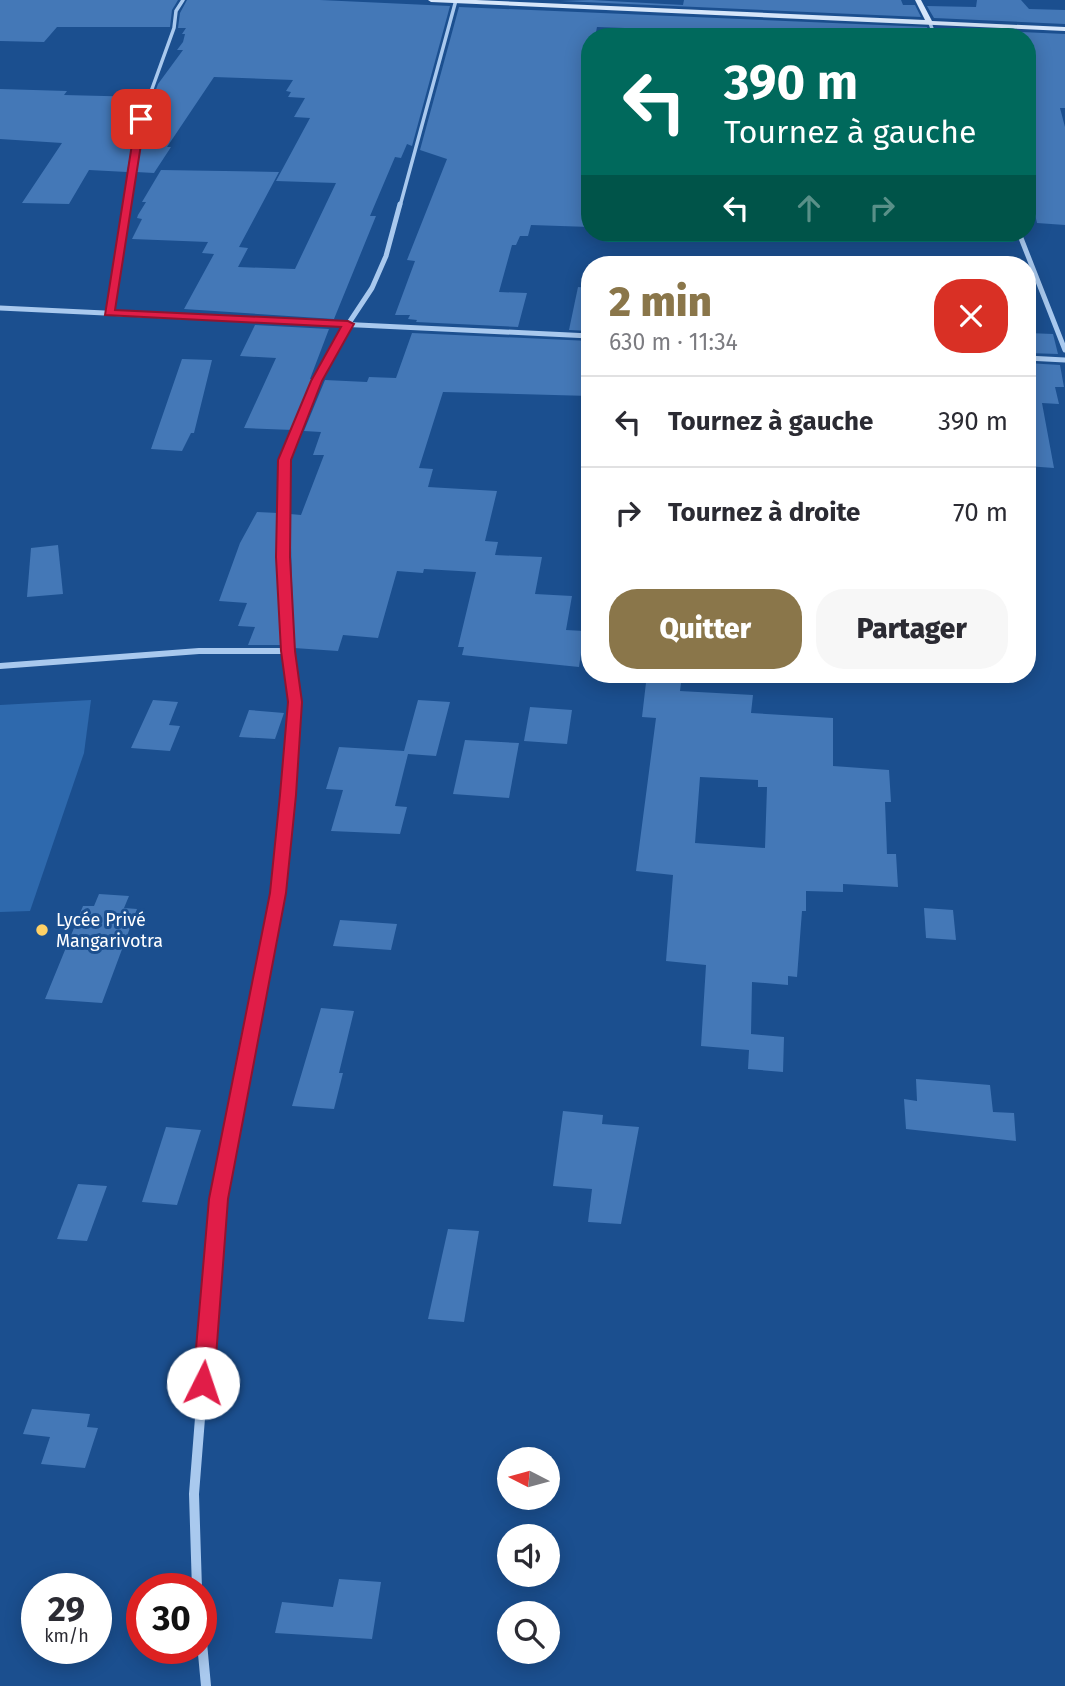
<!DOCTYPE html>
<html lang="fr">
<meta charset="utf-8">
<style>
:root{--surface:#fff;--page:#f7f7f7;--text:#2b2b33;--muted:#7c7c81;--line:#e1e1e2;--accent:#8a764a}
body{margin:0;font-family:"Fira Sans",sans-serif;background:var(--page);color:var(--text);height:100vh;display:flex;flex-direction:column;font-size:26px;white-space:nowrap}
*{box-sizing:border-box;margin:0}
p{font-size:23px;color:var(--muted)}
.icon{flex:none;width:38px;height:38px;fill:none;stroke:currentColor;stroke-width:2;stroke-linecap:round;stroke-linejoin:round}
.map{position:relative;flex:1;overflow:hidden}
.details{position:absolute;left:581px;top:256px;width:455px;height:427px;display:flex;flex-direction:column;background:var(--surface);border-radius:28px;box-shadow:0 4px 18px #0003}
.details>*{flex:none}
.hud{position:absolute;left:581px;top:28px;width:455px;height:214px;border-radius:28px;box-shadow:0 4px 18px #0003;background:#00695c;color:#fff;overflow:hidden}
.needle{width:46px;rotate:276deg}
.fabs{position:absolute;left:497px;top:1447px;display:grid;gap:14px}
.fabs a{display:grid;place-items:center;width:63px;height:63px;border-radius:50%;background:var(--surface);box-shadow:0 4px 18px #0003;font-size:35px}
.speed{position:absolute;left:21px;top:1573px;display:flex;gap:14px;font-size:35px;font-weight:700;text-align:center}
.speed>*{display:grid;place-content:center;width:91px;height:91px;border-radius:50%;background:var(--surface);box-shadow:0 4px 18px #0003;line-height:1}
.speed small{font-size:18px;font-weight:400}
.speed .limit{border:10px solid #d22;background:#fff;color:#111}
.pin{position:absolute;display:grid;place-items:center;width:60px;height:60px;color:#fff;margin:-30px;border-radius:14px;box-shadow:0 4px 10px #0006}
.me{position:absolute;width:77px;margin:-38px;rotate:4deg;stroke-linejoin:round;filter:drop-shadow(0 0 5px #0008)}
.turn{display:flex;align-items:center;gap:24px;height:147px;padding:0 28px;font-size:32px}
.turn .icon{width:91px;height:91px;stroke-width:2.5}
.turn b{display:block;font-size:49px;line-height:60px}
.lanes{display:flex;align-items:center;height:66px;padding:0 28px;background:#0003;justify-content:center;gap:35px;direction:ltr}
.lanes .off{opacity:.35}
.round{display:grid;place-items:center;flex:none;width:74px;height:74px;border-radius:28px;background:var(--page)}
.headline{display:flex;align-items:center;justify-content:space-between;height:119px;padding:0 28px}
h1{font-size:42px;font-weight:800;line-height:52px;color:var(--accent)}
.button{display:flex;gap:14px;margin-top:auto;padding:14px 28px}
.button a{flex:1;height:80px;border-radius:28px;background:var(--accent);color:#fff;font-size:28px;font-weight:800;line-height:80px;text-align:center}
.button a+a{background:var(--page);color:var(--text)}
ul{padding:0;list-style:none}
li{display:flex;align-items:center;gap:21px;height:91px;padding:0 28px;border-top:2px solid var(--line)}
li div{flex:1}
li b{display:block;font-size:26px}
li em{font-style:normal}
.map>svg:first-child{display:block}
.green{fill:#2e69ad}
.building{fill:#4478b7;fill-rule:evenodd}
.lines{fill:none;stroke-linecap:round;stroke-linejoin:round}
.street-far4{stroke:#a9c9ee;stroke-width:3.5}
.street-far3{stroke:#a9c9ee;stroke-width:5}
.street-far2{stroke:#a9c9ee;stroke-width:6}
.street-far1{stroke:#a9c9ee;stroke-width:8}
.street{stroke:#a9c9ee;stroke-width:10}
.secondary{fill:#d6e6fa;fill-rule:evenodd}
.route{fill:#e11d48;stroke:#92132f;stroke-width:2}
.poi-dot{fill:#ffd166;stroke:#1b4f8f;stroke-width:2.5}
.labels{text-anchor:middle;stroke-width:6;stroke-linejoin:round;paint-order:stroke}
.poi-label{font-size:18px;fill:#fff;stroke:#1b4f8f;text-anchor:start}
</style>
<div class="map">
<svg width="1065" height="1686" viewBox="0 0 1065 1686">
<rect width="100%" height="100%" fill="#1b4f8f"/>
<polygon class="green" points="91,700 84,753 30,911 0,912 0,705"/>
<g class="building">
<polygon points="0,0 178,0 172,10 170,27 57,27 44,42 0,41"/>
<polygon points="187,0 320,0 450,6 412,146 407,144 401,158 395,157 370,216 376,216 334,319 184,309 214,254 202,253 208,242 132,239 142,219 137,218 138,215 146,202 142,202 161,170 279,172 239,247 248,248 238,267 295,269 336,183 276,181 310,118 294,117 305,98 288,97 291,92 286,91 293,80 214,77 167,147 171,147 154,173 136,172 144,123 158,84 183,50 177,50 183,42 185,34 182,34 186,28 178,28 180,13"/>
<polygon points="591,0 683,5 684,0 901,0 903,5 915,5 921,17 560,1"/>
<polygon points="977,0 1021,0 1029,9 1065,10 1065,24 934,18 927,6 976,7"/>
<polygon points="459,7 927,27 930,37 826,37 813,36 813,33 745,31 744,36 680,37 681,30 597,27 595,37 590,37 590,227 531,225 528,236 520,236 516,245 512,245 499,292 527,293 518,327 416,322 417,320 408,319 410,315 395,315 415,261 407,260 447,159 420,150"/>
<polygon points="936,28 1065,34 1065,108 1060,108 1065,127 1065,225 1037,223 1031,197 1027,197 1027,37 939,37"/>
<polygon points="0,89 67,91 64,95 144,97 136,121 127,172 89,170 69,204 22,203 62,143 0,139"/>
<polygon points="578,287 590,288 590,331 569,330"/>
<polygon points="255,325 329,329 310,379 314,379 293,430 244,428 276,358 240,356"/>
<polygon points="412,333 590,341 590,396 443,392 419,468 433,469 428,487 497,491 485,541 498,542 495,555 542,557 535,594 572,596 566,630 584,631 579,667 462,655 464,647 458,647 476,572 424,569 423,573 397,571 378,638 343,635 338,651 294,648 290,514 301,515 324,455 313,455 321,432 304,431 325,380 367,382 369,377 396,378"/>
<polygon points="1027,333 1053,334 1058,354 1027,353"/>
<polygon points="182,359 212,360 194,433 191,433 182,451 151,449"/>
<polygon points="1027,363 1060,365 1064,387 1055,387 1059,404 1042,403 1054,468 1027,466"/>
<polygon points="257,512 278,513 282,645 248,645 255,627 238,626 247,603 219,601 240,543"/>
<polygon points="58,545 63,594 27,597 31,548"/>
<path d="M647 674 682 676 680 691 753 695 751 713 833 718V766L889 770 891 802H885L887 854H896L898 887 843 884V892L806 891V911H802L797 977 788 976V985L752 982 751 1034 784 1037 783 1072 748 1069 749 1050 701 1046 706 965 666 961 673 875 636 871 656 718 642 717ZM700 777 758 780V787H767L765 848 695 843Z"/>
<polygon points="153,700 178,702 169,725 180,726 170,751 131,748"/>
<polygon points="418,700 450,702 436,756 408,754 395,806 407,807 400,834 331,831 343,790 326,789 339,747 404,751"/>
<polygon points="530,707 572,710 567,744 524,741"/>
<polygon points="249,710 284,713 275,739 239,737"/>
<polygon points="465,740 519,743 509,798 453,794"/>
<polygon points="99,894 129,896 124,908 137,909 102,1003 45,999 83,906 94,906"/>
<polygon points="924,908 953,910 956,940 926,938"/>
<polygon points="340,920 397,924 391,950 333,946"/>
<polygon points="321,1008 354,1011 339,1073 343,1073 334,1109 292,1106"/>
<polygon points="916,1079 990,1085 993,1112 1014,1113 1016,1141 906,1129 904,1099 917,1101"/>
<polygon points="563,1111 603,1115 602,1124 639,1127 621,1224 588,1222 592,1189 553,1186"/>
<polygon points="166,1127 201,1130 177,1205 142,1202"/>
<polygon points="78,1184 107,1186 87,1241 57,1239"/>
<polygon points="448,1229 479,1231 464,1322 428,1319"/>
<polygon points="32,1409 90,1414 87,1427 98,1428 85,1468 41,1464 50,1437 23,1434"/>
<polygon points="339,1579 381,1582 372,1639 275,1633 282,1602 333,1607"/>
</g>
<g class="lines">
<g class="street-far4">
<polyline points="930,23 935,37"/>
<polyline points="126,206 140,122 174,28 176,11 183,0"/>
<polyline points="400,206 456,0"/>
</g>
<g class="street-far3">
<polyline points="1019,233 1065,350"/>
<polyline points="0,308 590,336"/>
<polyline points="109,313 127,204"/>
<polyline points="1027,358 1065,360"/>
<polyline points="285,462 335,344 372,288 386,256 400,204"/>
</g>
<g class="street-far2">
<polyline points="285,460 283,557 288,651 295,702 289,783"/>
<polyline points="0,666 199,651 288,651"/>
</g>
<polyline class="street-far1" points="222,1184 278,893 289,781"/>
<g class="street">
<polyline points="197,1589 194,1494 216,1216 222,1183"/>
<polyline points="201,1632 206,1686"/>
</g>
<polygon class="secondary" points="428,0 476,0 925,20 915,0 921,0 932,21 1065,27 1065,31 431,2"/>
</g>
<polygon class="route" points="141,117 145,119 115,310 348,321 354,324 322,381 291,460 290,557 295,651 302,702 296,795 286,893 228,1199 214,1383 211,1389 203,1392 196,1389 193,1383 209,1199 270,893 280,795 288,702 281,651 276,557 278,460 311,381 341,327 105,315 136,119"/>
<circle class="poi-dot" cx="42" cy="930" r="7"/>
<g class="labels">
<g class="poi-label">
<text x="56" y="926">Lycée Privé<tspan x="56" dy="21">Mangarivotra</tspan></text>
</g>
</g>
</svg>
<div class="fabs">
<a><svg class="needle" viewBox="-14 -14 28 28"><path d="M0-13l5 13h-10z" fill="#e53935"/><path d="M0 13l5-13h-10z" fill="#7c7c81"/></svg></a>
<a><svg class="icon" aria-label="sound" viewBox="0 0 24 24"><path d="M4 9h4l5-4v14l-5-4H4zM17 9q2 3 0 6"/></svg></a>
<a><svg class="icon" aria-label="search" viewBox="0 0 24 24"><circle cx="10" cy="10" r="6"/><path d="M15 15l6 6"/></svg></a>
</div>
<div class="speed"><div>29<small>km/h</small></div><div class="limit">30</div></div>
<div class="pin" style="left:141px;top:119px;background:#d93025"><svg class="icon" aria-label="arrive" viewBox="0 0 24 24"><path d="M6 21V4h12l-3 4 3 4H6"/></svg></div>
<svg class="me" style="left:203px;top:1383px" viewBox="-20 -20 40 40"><circle r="19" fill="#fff"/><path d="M0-13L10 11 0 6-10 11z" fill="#e11d48"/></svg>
<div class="hud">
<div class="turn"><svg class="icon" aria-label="left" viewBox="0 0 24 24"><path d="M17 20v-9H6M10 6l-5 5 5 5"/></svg><div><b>390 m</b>Tournez à gauche</div></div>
<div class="lanes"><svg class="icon" aria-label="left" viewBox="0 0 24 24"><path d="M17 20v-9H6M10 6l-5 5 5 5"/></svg><svg class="icon off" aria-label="ahead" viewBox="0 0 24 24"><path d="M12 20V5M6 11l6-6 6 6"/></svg><svg class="icon off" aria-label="right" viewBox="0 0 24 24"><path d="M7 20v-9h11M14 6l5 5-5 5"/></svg></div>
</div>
<section class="details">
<div class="headline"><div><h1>2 min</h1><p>630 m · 11:34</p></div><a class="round" style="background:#d93025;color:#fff"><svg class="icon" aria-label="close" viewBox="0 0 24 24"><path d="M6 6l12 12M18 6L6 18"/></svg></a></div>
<ul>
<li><svg class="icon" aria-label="left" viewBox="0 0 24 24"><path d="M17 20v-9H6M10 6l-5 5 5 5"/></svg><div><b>Tournez à gauche</b></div><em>390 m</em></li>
<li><svg class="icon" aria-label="right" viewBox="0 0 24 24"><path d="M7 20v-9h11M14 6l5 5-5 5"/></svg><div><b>Tournez à droite</b></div><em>70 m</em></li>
</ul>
<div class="button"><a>Quitter</a><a>Partager</a></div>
</section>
</div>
